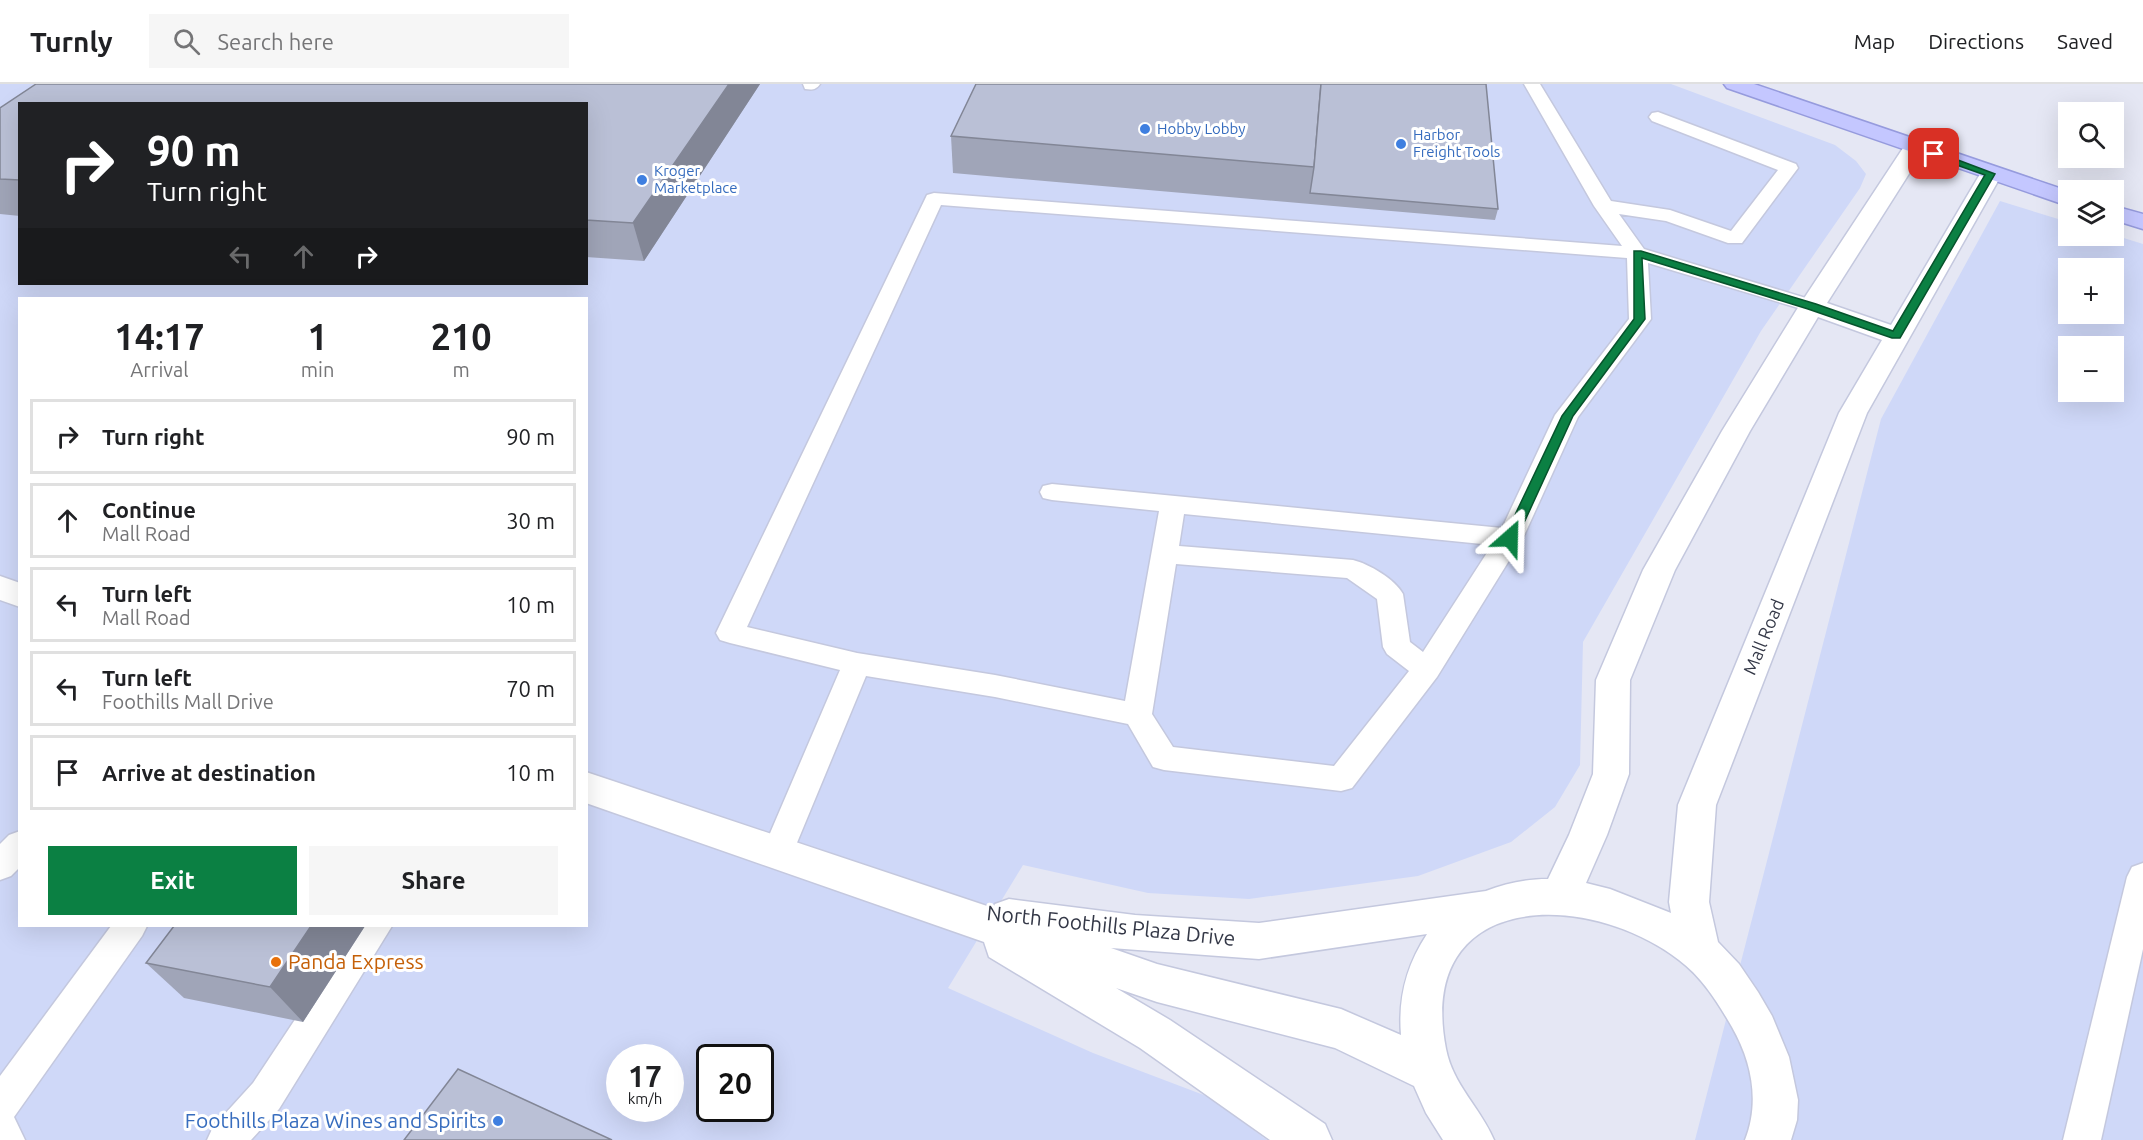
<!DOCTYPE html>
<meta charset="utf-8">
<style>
:root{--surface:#fff;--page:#f6f6f6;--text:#202124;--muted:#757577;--line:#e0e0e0;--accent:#0b8043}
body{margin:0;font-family:Ubuntu,sans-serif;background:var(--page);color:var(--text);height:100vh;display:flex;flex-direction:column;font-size:22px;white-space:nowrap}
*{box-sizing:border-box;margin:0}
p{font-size:20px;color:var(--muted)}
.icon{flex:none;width:33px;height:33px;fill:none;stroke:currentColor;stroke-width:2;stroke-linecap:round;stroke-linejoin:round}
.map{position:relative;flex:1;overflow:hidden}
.panel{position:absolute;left:18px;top:213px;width:570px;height:630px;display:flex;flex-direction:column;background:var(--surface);border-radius:0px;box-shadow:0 6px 24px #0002}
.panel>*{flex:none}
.guide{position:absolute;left:18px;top:18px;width:570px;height:183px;border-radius:0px;box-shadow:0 6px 24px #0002;background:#202124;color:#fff;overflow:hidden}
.tools{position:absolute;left:2058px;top:18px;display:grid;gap:12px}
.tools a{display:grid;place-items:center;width:66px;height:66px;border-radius:0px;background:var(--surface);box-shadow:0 6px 24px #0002;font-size:30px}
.speed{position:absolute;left:606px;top:960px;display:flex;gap:12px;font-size:30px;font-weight:700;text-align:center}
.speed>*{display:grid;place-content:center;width:78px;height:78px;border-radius:50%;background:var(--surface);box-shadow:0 6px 24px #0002;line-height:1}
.speed small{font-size:15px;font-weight:400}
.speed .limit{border:3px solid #111;border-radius:9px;background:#fff;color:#111}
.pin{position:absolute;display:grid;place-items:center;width:51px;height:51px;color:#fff;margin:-26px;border-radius:12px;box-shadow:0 3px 9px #0006}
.me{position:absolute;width:66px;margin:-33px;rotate:25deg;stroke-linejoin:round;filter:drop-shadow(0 0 4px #0008)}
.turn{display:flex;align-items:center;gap:21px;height:126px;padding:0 30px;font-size:27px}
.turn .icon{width:78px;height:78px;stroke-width:2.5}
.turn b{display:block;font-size:42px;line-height:51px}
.lanes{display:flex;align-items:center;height:57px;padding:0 30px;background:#0003;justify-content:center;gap:30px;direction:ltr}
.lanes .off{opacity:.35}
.eta{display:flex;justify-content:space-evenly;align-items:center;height:102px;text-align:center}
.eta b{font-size:36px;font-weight:600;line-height:42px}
.primary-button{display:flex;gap:12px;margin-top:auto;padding:12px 30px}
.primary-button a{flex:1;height:69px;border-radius:0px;background:var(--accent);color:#fff;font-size:24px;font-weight:600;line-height:69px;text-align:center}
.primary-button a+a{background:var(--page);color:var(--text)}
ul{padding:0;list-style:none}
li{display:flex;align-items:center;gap:18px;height:75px;margin:0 12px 9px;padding:0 18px;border:3px solid var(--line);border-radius:0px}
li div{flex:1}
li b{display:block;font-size:22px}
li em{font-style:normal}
header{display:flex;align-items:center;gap:36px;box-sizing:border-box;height:84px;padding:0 30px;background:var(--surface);border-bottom:2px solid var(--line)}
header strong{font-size:28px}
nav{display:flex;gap:33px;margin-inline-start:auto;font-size:21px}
.search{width:420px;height:54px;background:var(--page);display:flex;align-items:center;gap:15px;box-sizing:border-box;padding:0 21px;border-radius:0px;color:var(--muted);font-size:22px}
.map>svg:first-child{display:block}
.commercial{fill:#cfd8f8;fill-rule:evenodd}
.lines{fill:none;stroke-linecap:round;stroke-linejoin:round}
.service-casing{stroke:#c4c8de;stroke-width:3}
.minor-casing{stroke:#c4c8de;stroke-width:3}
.secondary-casing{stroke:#969bdd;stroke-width:3}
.service{fill:#fff;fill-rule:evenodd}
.minor{fill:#fff;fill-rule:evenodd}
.secondary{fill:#c4c7ff;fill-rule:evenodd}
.wall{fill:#a0a5b8}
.shaded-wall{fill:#828696}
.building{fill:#bac0d6;stroke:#828696;stroke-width:1.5}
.route{fill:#0b8043;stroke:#07532c;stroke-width:1.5}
.shop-dot{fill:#3f7fe0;stroke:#fff;stroke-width:2}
.food-dot{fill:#e8710a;stroke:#fff;stroke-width:2}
.labels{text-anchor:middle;stroke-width:6;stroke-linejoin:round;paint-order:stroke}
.far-shop-label{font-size:15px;fill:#366cbe;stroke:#fff;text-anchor:start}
.street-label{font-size:18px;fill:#343847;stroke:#fff}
.near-street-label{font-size:21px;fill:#343847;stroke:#fff}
.near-food-label{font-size:21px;fill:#c56008;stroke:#fff;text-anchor:start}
.near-shop-label{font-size:21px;fill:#366cbe;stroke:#fff;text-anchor:end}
</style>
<header>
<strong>Turnly</strong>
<div class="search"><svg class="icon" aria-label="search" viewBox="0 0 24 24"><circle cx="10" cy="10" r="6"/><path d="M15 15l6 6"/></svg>Search here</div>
<nav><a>Map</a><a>Directions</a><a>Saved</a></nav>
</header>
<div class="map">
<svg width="2143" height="1056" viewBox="0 0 2143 1056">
<rect width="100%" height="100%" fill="#e5e7f4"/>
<g class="commercial">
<path d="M0 0H1671L1835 61 1856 77 1866 90 1860 104 1761 247 1583 558 1580 681 1555 723 1511 758 1418 792 1249 815 1148 809 1023 781 948 904 1093 969 1209 1013 1267 1056H0ZM20 20H586V200H20ZM20 214H586V842H20ZM620 974H670V1024H620ZM710 974H760V1024H710Z"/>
<path d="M2000 117 2068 138V152L2114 151 2143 160V1056H1695L1881 335ZM2068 184H2114V230H2068ZM2068 262H2114V308H2068Z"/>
</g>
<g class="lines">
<defs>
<g id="service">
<path d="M803 0H820C816 6 812 6 805 5Z"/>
<path d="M1524 0H1540L1611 117 1670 126 1731 147 1778 86 1652 37 1649 33 1652 29 1658 28 1796 80 1798 84 1742 159H1728L1666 137 1619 130 1644 165 1819 218 1823 222 1819 226 1812 228 1805 226 1648 179 1651 235 1578 333 1523 454 1437 593 1352 704 1341 707 1164 686 1153 683 1128 640 995 613 866 592 789 778 778 782 767 778 762 768 840 586 730 559 720 556 716 549 927 111 934 109 1622 162 1594 122ZM941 121 1627 174 1629 235 1555 331 1502 444 1052 400 1043 402 1040 408 1043 414 1052 416 1159 427 1125 617 995 591 857 569 747 543ZM1184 430 1492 461 1423 568 1410 558 1403 510C1395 495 1369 480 1353 476L1179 462ZM1176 480 1347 494 1377 515 1383 563 1387 570 1409 587 1334 682 1173 663 1152 630Z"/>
<polygon points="20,747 20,783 11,792 0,796 0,760 9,751"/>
<polygon points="2143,779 2143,865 2101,1056 2063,1056 2127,793 2132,783"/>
<polygon points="111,842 147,842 142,852 14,1033 25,1056 0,1056 0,992"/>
<polygon points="357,842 392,842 279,1025 251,1056 207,1056 213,1043 253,999"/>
</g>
<g id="minor">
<path d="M1915 56 1923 58 1926 63 1827 219 1891 241 1983 85 1991 83 1999 85 2002 90 1867 329 1716 721 1709 818 1718 858 1739 880 1758 908 1772 932 1789 973 1798 1016 1797 1036 1791 1056H1745C1760 1018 1752 978 1732 943 1718 919 1702 893 1679 876 1586 805 1415 806 1446 965 1453 1001 1480 1023 1494 1056H1443L1426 1029 1414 1002 1335 964 1157 918 1116 904 1170 936 1325 1040 1332 1056H1270L1140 964 989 873 984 858 586 719V688L993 824 995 820 1009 815 1135 831 1259 839 1486 807C1506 799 1526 795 1548 795L1569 751 1593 690 1596 596 1643 486 1722 347 1799 222 1907 58ZM1818 233 1882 256 1839 329 1678 721 1669 818 1671 829 1610 805 1586 799 1607 751 1629 690 1630 596 1675 486 1750 347ZM1427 850C1406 882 1398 914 1401 951L1341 925 1157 880 1111 864 1259 875Z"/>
<polygon points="0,492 20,499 20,523 0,516"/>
</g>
<g id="secondary">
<polygon points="1724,0 1754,0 2068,107 2068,122 1727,4"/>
<polygon points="2114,122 2143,130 2143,145 2114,136"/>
</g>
</defs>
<use href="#service" class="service-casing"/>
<use href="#minor" class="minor-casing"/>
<use href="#secondary" class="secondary-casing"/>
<use href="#service" class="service"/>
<use href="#minor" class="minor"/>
<use href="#secondary" class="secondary"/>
</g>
<g class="wall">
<polygon points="36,0 760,0 644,177 586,173 586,20 20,20 20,132 0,130 0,24"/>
<polygon points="976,0 1498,125 1495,136 953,89 951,52"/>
<polygon points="174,842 365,842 303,938 184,914 146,879"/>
</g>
<g class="shaded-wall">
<polygon points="729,0 760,0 644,177 633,139"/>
<polygon points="311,842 365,842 303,938 270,903"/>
</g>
<g class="building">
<polygon points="36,0 729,0 633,139 586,136 586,20 20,20 20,96 0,95 0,24"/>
<polygon points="976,0 1321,0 1314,83 951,52"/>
<polygon points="1321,0 1486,0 1498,125 1310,109 1314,83"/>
<polygon points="174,842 311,842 270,903 146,879"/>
<polygon points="458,985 612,1056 404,1056"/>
</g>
<polygon class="route" points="1934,67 1995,90 1900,254 1892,254 1808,225 1642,174 1645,235 1573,332 1517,454 1515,457 1506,457 1504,454 1562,332 1634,235 1634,167 1641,167 1816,220 1893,247 1985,91 1931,72 1931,68"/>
<g class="shop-dot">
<circle cx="1145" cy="45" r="6"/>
<circle cx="1401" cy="60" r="6"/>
<circle cx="642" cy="96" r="6"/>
<circle cx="498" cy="1037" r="6"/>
</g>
<circle class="food-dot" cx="276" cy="878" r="6"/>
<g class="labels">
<g class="far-shop-label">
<text x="1157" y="50">Hobby Lobby</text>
<text x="1413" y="56">Harbor<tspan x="1413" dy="17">Freight Tools</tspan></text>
<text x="654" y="92">Kroger<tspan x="654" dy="17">Marketplace</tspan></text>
</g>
<g class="street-label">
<text transform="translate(1764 553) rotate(-68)" y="6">Mall Road</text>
</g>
<g class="near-street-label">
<text transform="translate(1111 842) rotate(6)" y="7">North Foothills Plaza Drive</text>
</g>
<g class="near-food-label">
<text x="288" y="885">Panda Express</text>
</g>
<g class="near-shop-label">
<text x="486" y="1044">Foothills Plaza Wines and Spirits</text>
</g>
</g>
</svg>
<div class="tools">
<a><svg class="icon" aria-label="search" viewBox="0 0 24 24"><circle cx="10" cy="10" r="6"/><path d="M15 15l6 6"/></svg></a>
<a><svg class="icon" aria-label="layers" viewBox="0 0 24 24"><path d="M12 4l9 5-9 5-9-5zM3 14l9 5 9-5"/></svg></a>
<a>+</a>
<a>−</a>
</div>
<div class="speed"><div>17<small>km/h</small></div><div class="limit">20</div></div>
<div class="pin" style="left:1934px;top:70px;background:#d93025"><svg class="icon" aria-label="arrive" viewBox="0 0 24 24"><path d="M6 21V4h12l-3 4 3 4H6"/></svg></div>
<svg class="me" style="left:1510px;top:454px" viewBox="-20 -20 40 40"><path d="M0-17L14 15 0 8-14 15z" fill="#0b8043" stroke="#fff" stroke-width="4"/></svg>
<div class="guide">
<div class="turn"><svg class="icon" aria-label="right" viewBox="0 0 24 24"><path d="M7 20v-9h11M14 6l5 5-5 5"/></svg><div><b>90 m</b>Turn right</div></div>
<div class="lanes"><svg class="icon off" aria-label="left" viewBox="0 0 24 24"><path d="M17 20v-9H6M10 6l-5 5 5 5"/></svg><svg class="icon off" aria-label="ahead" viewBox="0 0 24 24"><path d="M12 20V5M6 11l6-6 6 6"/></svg><svg class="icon" aria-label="right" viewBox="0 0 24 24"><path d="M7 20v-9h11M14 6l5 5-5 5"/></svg></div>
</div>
<section class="panel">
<div class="eta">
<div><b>14:17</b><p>Arrival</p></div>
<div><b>1</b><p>min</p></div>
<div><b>210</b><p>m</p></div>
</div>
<ul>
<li><svg class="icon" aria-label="right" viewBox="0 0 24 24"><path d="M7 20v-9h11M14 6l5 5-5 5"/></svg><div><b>Turn right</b></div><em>90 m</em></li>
<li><svg class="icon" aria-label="ahead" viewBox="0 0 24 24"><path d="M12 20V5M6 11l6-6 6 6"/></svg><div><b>Continue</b><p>Mall Road</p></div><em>30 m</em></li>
<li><svg class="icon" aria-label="left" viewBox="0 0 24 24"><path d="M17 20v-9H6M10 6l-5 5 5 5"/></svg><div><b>Turn left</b><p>Mall Road</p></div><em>10 m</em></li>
<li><svg class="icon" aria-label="left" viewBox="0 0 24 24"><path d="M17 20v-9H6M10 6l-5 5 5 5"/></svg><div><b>Turn left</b><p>Foothills Mall Drive</p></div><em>70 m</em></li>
<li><svg class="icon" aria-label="arrive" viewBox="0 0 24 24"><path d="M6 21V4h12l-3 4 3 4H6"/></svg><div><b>Arrive at destination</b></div><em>10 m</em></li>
</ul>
<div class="primary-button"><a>Exit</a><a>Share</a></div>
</section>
</div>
